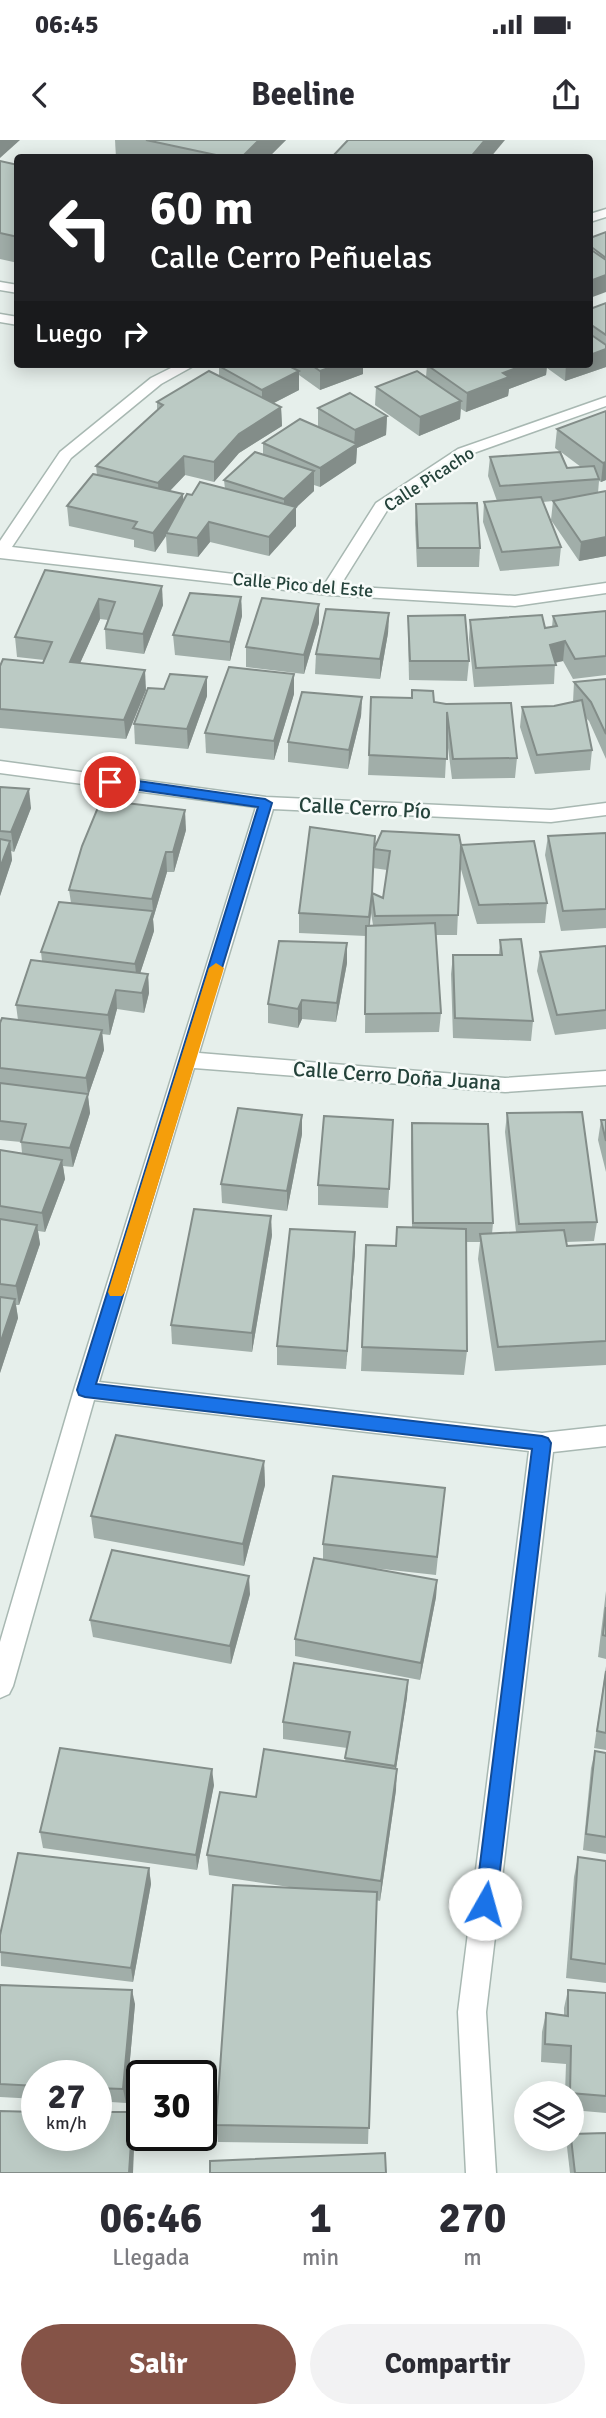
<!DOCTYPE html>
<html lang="es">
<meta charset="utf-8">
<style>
:root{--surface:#fff;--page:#f2f2f3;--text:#2b2b33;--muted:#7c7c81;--accent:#855347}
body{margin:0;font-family:Signika,sans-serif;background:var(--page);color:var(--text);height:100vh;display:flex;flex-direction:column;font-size:26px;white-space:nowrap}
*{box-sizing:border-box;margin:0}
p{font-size:23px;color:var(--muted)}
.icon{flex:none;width:38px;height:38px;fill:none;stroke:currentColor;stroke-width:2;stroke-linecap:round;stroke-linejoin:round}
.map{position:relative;height:2033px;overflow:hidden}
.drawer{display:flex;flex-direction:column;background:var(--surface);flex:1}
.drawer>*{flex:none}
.hud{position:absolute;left:14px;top:14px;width:579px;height:214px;border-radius:7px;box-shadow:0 4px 18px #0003;background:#202124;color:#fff;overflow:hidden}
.tools{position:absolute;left:514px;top:1941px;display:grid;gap:14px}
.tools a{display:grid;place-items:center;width:70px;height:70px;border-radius:50%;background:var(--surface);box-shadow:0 4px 18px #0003;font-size:35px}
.speed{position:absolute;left:21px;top:1920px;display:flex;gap:14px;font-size:35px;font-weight:700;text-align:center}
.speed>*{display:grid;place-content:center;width:91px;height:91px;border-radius:50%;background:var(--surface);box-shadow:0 4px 18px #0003;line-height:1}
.speed small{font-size:18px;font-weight:400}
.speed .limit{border:4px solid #111;border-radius:10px;background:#fff;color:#111}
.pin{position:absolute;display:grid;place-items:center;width:60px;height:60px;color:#fff;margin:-30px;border:4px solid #fff;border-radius:50%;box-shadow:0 2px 7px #0007}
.me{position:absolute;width:77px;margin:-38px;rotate:7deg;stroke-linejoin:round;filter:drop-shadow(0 0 5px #0008)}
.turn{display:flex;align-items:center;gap:24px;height:147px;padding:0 21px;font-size:32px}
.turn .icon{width:91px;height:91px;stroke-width:2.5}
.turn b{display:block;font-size:49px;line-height:60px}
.then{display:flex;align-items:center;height:66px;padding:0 21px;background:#0003;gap:14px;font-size:26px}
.eta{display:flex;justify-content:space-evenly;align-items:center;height:119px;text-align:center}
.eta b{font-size:42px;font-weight:700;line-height:49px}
.action{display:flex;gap:14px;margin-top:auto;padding:14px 21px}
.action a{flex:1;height:80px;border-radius:42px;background:var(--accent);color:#fff;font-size:28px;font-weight:700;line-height:80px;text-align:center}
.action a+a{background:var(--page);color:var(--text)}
.status{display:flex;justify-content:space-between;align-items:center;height:49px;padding:0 35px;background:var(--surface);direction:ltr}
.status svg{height:19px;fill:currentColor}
header{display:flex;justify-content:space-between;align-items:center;height:91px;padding:0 21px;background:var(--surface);font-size:32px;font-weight:700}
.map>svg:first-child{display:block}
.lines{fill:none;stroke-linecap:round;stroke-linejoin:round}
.lane-casing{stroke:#a8b8b2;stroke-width:3}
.street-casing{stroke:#a8b8b2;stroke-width:3}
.lane{fill:#fff;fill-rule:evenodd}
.street{fill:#fff;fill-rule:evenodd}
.wall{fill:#a1aea9;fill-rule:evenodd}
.shaded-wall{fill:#838d89}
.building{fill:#bbcac4;stroke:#838d89;stroke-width:2;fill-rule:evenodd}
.route{fill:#1a73e8;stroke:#114b97;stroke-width:2}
.slow{fill:#f59e0b}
.labels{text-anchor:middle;stroke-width:5;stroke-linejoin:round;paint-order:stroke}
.far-street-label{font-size:18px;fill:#24423a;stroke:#f7fbf9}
.street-label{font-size:21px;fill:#24423a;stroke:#f7fbf9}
</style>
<div class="status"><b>06:45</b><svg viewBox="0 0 49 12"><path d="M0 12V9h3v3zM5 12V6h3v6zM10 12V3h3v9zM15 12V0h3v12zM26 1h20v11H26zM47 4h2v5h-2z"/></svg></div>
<header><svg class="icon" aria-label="back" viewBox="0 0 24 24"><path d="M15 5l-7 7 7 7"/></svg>Beeline<svg class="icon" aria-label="share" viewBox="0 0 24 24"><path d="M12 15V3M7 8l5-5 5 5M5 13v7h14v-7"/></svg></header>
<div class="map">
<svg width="606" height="2033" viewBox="0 0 606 2033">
<rect width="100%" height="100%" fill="#e6efeb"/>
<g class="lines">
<defs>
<g id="lane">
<polygon points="0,142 18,145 18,153 0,150"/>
<polygon points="0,174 18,177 18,185 0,182"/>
</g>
<g id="street">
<polygon points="606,69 606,77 590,82 590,74"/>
<polygon points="179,224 197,224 161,244 71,318 12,407 324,445 376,363 458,309 606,257 606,266 468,315 388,369 340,446 515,456 606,443 606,453 515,466 329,455 0,418 0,401 60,312 151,238"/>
<polygon points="0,621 266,657 551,670 606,663 606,675 551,682 273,669 199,913 505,938 606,931 606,945 505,952 194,928 99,1242 542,1293 606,1286 606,1306 553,1312 486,1872 496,2033 466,2033 458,1872 529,1311 94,1260 13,1546 9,1554 0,1558 0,1502 74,1250 256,667 0,633"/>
</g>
</defs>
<use href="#lane" class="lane-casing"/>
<use href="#street" class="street-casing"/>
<use href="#lane" class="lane"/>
<use href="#street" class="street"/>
</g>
<g class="wall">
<polygon points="115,0 286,0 268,18 116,18"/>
<polygon points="0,21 18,25 18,123 0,119"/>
<polygon points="606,163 606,227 565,241 547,228 546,235 509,249 508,256 466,272 461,269 460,279 419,296 375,265 376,247 426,237 427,225 429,224 590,224 590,169"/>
<polygon points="224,224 372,224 363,227 363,234 320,250 299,235 299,250 274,263 281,267 282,286 239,313 214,342 185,335 170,351 183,354 183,361 192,355 225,349 224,340 263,315 263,303 318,287 318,268 387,276 386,295 357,308 356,323 320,347 314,345 314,351 296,367 296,386 269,416 210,402 198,417 167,413 166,396 155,412 134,407 134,400 69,386 67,366 97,335 96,326 157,271 157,262 219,236 219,226"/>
<path d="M606 271V340L601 342 599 341 598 353 606 351V416L579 421 551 380 553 361 543 362 561 407 559 426 500 431 483 382 484 362 497 361 488 336 490 317 560 312 555 308 557 289ZM561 312 581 327 567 328Z"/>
<polygon points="416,364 480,408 479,427 417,427 415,383"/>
<polygon points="45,430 163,465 144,514 106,509 105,489 108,480 100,479 80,523 146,550 126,599 0,588 0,526 43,523 44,520 17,517 15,497"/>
<polygon points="241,457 242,476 230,521 175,515 173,495"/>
<polygon points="319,464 319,483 304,534 246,527 246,507"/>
<polygon points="606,471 606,535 573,539 563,521 555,523 554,544 474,547 469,499 470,480 545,488 552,487 553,476"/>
<polygon points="389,473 388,493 380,539 315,534 316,514"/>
<polygon points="408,476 469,521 467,541 409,540 408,495"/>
<polygon points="294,534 294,554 274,620 206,613 205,593"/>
<polygon points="207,537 207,556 188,609 135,604 134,584 164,549"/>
<polygon points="606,539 606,619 589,581 586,578 592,610 590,630 535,634 520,587 522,567 554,566 573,562 574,542"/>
<polygon points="362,557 361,576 348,629 288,622 288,602"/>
<polygon points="371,557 434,562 517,618 515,638 452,639 447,600 445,638 368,635"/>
<polygon points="0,647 31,668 14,712 11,711 12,720 0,756"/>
<polygon points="186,690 174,732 167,732 153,779 154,791 140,833 148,834 149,853 144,873 117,869 110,895 102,894 104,910 88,956 90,973 73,1027 63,1026 65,1039 45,1092 38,1091 40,1104 19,1165 16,1165 18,1178 0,1233 0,1010 22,1013 21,1002 0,1000 0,883 18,880 16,865 42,821 41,812 71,763 69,750"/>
<polygon points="606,693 606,788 561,791 545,715 548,696"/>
<path d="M461 705 547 763 545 783 477 784 460 726 457 795H436L441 873 439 892 365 893 366 796 299 793V773L375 707ZM373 728 387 730 383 758 372 754ZM371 773 373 785H370Z"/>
<polygon points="500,800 533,881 531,901 453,898 451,834 453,815 499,815"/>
<polygon points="606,806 606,889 555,895 537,831 540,812"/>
<polygon points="347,823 336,882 302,879 298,888 268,883 268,864"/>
<polygon points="507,973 597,1082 594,1101 566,1102 567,1106 606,1104 606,1225 495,1231 478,1119 480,1102 466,1102 467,1211 464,1235 361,1231 366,1105 396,1106 412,1088 411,1002 412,983 493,1083 492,1094 516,1092 505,992"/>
<polygon points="393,980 388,1068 318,1065 318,1045"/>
<polygon points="601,980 606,980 606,1032 598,1000"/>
<polygon points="302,994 287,1071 222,1063 221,1044"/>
<polygon points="272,1095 252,1212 172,1204 171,1185"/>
<polygon points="355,1111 346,1229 277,1225 277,1206"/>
<polygon points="264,1321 265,1345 244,1426 94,1398 91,1376"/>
<polygon points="445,1348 436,1435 364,1427 437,1440 436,1457 420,1540 295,1516 295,1499 323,1419 323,1404"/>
<polygon points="606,1451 606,1519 598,1517"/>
<polygon points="250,1454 231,1524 93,1497 90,1480"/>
<polygon points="606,1526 606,1610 594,1608"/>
<polygon points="408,1540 407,1557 396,1629 396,1650 380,1761 376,1760 368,2004 218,2002 216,1985 296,1748 209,1735 207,1715 256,1657 345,1621 347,1608 283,1599 283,1582"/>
<polygon points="595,1611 606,1613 606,1714 583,1710 591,1628"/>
<polygon points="214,1645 197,1730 43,1708 40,1692"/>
<polygon points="578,1717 606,1721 606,1843 566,1838 574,1737"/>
<polygon points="149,1728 151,1744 133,1842 1,1826 0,1795"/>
<polygon points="0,1845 135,1864 126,1963 96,1961 96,1936 37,1936 37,1959 0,1957"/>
<polygon points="568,1850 606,1853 606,1973 572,1970 572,1953 565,1953 566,1924 541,1922 542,1892 546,1873 564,1875 564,1868"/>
<polygon points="570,1998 572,1998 606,2033 570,2033 567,2007"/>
</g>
<g class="shaded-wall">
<polygon points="0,0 20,0 0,18"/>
<polygon points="259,0 286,0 268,18 241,18"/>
<polygon points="485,0 505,0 490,18 470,18"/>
<polygon points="606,135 606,152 590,158 590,141"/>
<polygon points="606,209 606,227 565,241 566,224 590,224 590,215"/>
<polygon points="340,224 372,224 363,227 363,234 320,250 320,231"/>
<polygon points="390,224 399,224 389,227"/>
<polygon points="527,224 547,224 546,235 509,249 508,256 466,272 467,253 503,233"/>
<polygon points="299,231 299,250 262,269 262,250"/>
<polygon points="461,261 460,279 419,296 420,277"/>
<polygon points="281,267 282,286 239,313 214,342 214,322 239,294"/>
<polygon points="387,276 386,295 357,308 356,323 320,347 320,328 354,306 355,290"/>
<polygon points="184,316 185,335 159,362 158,343"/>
<polygon points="606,322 606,340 601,342 603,323"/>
<polygon points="314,331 314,351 284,379 284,359"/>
<polygon points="183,354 184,373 166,393 166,396 155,412 153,393"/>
<polygon points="296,367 296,386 269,416 269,397"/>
<polygon points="209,382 210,402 198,417 197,398"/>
<polygon points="606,397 606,416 579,421 581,402"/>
<polygon points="162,446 163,465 144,514 143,494"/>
<polygon points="241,457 242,476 230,521 230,502"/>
<polygon points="99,459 100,479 72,541 70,522"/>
<polygon points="319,464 319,483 304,534 304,515"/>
<polygon points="389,473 388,493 380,539 380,519"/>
<polygon points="565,501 563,521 548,524 550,505"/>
<polygon points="145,530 146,550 126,599 124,580"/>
<polygon points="294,534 294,554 274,620 274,601"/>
<polygon points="207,537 207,556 188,609 187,589"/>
<polygon points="362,557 361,576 348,629 349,610"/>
<polygon points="29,649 31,668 14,712 11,692"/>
<polygon points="185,670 186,690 174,732 173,712"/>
<polygon points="10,701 12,720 0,756 0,728"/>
<polygon points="166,712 167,732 153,779 154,791 137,843 135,824 153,772 152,759"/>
<polygon points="372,754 371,773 368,796 369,777"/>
<polygon points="347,803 347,823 336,882 337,863"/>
<polygon points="148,834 149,853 144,873 142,853"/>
<polygon points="116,850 117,869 110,895 108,875"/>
<polygon points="302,860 302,879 298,888 298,869"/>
<polygon points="102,890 104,910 88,956 90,973 73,1027 70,1008 88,955 86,938"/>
<polygon points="302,975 302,994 287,1071 287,1051"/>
<polygon points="62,1020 65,1039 45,1092 42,1073"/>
<polygon points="271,1076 272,1095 252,1212 252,1193"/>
<polygon points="37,1085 40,1104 19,1165 16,1146"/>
<polygon points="355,1092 355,1111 346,1229 347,1211"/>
<polygon points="15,1159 18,1178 0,1233 0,1204"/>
<polygon points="264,1321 265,1345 244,1426 243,1404"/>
<polygon points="249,1436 250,1454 231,1524 230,1506"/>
<polygon points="437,1440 436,1457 420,1540 421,1523"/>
<polygon points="408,1540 407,1557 394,1642 395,1626"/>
<polygon points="212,1629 214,1645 197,1730 196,1715"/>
<polygon points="397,1629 396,1650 380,1761 381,1741"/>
<polygon points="149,1728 151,1744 133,1842 131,1828"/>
<polygon points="132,1850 135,1864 126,1963 123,1949"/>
<polygon points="133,1972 135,1986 133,2033 129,2033"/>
</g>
<g class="building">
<polygon points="146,0 259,0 241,18 230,18"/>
<polygon points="348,0 485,0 470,18 331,18"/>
<polygon points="0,21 18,25 18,97 0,93"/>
<polygon points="606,92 606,118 590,106 590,98"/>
<polygon points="590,109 606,120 606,135 590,141"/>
<polygon points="606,163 606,195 590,184 590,169"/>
<polygon points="590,194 606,205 606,209 590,215"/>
<polygon points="224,224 285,224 299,231 262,250 219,226"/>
<polygon points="310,224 340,224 320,231"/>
<polygon points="429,224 527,224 503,233 509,237 467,253 427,225"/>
<polygon points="209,231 281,267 239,294 214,322 184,316 158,343 96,326 163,265 157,262"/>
<polygon points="417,231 461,261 420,277 376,247"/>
<polygon points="350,253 387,276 355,290 318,268"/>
<polygon points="606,271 606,322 603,323 557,289"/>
<polygon points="300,279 357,304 320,328 263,303"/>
<polygon points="255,312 314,331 284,359 224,340"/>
<polygon points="560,312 567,328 594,326 599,339 500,346 490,317"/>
<polygon points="93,334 183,354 153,393 133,388 137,382 67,366"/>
<polygon points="200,342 296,367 269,397 209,382 197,398 166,393 187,354 192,355"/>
<polygon points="606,351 606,397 581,402 553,361"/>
<polygon points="541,357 561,407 502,412 484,362"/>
<polygon points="477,363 480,408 418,408 416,364"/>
<polygon points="45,430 162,446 143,494 105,489 115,462 99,459 70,522 145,530 124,580 0,569 0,526 3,519 43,523 52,502 15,497"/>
<polygon points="190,453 241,457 230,502 173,495"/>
<polygon points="262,458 319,464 304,515 246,507"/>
<polygon points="326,469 389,473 380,519 316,514"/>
<polygon points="606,471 606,516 575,519 565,501 550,505 556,525 476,528 470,480 542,475 545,488 557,486 553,476"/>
<polygon points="465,475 469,521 410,521 408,476"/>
<polygon points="229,527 294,534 274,601 205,593"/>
<polygon points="170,534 207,537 187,589 134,584 148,548 164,549"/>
<polygon points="606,539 606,594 591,562 574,542"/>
<polygon points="412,550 433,551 434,562 446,564 511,563 517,618 453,619 447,572 447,619 369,615 371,557 412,558"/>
<polygon points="302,552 362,557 349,610 288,602"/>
<polygon points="582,560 592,610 537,615 522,567 554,566"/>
<polygon points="0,647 29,649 11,692 0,691"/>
<polygon points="101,660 185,670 173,712 166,712 152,759 69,750 82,706"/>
<path d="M310 687 375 696 374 709 382 691 459 695 461 705 534 701 547 763 479 765 461 705 458 775 375 776 372 753 369 777 299 773ZM374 709 390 711 383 758 372 753Z"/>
<polygon points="606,693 606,769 563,771 548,696"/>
<polygon points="0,699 10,701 0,728"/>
<polygon points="59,762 153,771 135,824 41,812"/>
<polygon points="435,783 441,873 365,874 366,786"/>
<polygon points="521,799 533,881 455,878 453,815 502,815 500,800"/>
<polygon points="279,801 347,803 337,863 302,860 298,869 268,864"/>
<polygon points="606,806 606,870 557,875 540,812"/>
<polygon points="31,820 148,834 142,853 116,850 108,875 16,865"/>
<polygon points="2,878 102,890 86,938 0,928 0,883"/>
<polygon points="0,943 88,954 70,1008 21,1002 26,984 0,981"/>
<polygon points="238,968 302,975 287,1051 221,1044"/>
<polygon points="582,972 597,1082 519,1084 507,973"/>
<polygon points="324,976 393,980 389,1049 318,1045"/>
<polygon points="601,980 606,980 606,1001"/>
<polygon points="412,983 488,984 493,1083 413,1083"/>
<polygon points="0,1010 62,1020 42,1073 0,1066"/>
<polygon points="194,1069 271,1076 252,1193 171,1185"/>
<polygon points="0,1079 37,1085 16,1146 0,1144"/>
<polygon points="397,1087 466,1089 467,1211 362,1207 366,1105 396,1106"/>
<polygon points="290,1089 355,1092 347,1211 277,1206"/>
<polygon points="564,1090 567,1106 606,1104 606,1201 498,1207 480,1094"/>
<polygon points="0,1157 15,1159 0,1204"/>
<polygon points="116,1295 264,1321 243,1404 91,1376"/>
<polygon points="333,1336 445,1348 437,1417 323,1404"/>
<polygon points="112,1410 249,1436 230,1506 90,1480"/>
<polygon points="314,1418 437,1440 421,1523 295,1499"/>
<polygon points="606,1467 606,1496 603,1495"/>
<polygon points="294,1523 408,1540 395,1626 345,1618 350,1592 283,1582"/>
<polygon points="606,1531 606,1593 597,1591"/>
<polygon points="60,1608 212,1629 196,1715 40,1692"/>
<polygon points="264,1609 397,1629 381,1741 207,1715 220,1652 256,1657"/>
<polygon points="595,1611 606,1613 606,1697 586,1694"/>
<polygon points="18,1713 149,1728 131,1828 0,1812 0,1795"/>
<polygon points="578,1717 606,1721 606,1824 571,1819"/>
<polygon points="233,1745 377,1752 369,1988 216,1985"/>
<polygon points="0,1845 132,1850 123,1949 96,1948 96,1936 37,1936 37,1946 0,1944"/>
<polygon points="568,1850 606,1853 606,1956 570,1953 571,1906 545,1904 546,1873 568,1876"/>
<polygon points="0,1971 37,1972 37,1995 96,1995 96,1972 133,1972 129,2033 0,2033"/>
<polygon points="606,1993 606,2033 575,2033 571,1998 572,1998 572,1994"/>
<polygon points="385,2013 386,2033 210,2033 210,2021"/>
</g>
<polygon class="route" points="110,637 265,659 272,663 96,1244 542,1296 548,1298 551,1303 496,1764 493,1771 485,1774 478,1771 475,1764 532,1309 85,1257 79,1255 77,1250 258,667 105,645 103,642"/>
<polygon class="slow" points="216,823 224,828 125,1152 122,1156 110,1156 108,1152 209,828"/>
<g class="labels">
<g class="far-street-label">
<text transform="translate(429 339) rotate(-33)" y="6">Calle Picacho</text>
<text transform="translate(303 445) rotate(5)" y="6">Calle Pico del Este</text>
</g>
<g class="street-label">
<text transform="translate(365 668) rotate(3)" y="7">Calle Cerro Pío</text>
<text transform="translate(397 936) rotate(4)" y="7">Calle Cerro Doña Juana</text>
</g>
</g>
</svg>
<div class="tools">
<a><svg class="icon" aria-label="layers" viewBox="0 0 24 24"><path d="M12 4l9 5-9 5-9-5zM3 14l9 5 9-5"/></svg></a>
</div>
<div class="speed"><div>27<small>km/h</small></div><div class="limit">30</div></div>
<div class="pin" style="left:110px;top:642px;background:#d93025"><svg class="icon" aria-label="arrive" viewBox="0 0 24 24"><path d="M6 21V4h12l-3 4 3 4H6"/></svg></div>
<svg class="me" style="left:485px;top:1764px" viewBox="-20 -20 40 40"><circle r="19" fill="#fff"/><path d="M0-13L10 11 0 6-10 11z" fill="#1a73e8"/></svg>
<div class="hud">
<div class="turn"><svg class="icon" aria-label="left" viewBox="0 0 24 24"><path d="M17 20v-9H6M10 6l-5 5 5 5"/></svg><div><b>60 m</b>Calle Cerro Peñuelas</div></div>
<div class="then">Luego<svg class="icon" aria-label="right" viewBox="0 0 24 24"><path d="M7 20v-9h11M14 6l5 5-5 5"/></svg></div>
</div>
</div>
<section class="drawer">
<div class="eta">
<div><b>06:46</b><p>Llegada</p></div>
<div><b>1</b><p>min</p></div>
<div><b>270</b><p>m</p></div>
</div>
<div class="action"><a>Salir</a><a>Compartir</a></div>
</section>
